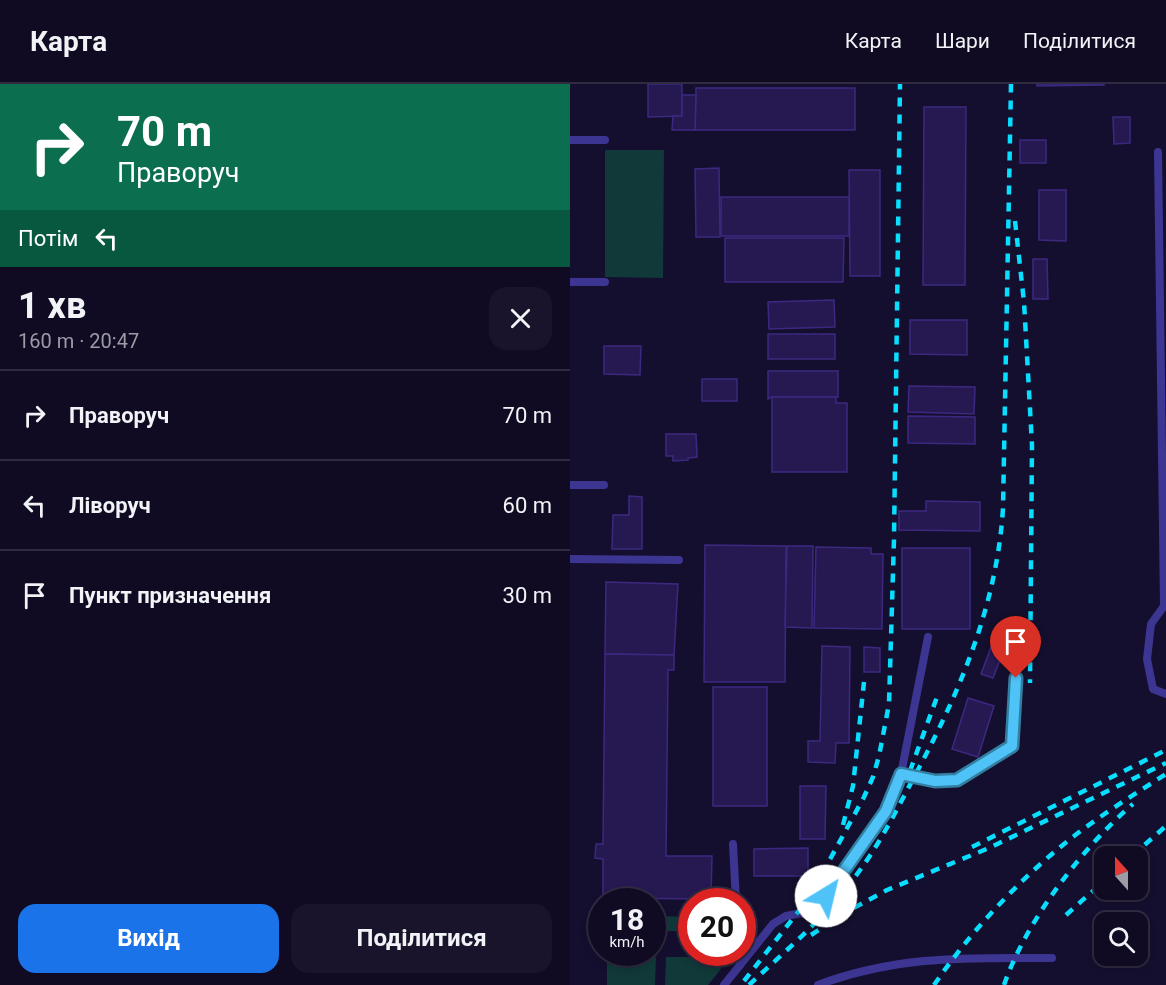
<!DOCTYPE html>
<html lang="uk">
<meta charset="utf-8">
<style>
:root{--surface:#100b23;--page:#19142b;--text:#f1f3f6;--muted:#9c9ba6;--line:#302b41;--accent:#1a73e8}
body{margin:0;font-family:Roboto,sans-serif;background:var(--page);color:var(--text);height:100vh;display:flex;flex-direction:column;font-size:22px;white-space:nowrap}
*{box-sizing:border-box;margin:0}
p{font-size:20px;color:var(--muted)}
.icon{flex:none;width:33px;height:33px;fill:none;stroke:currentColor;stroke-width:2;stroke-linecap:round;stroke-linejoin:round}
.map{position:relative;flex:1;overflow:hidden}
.details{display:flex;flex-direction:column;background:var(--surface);width:570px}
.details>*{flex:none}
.hud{background:#0b6e4f;color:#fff;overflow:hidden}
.needle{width:39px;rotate:339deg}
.buttons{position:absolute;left:524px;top:762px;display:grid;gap:12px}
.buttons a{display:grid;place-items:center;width:54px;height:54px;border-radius:12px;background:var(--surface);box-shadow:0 3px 9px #0003,0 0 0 2px var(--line);font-size:30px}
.speed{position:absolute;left:18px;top:804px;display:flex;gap:12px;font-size:30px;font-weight:700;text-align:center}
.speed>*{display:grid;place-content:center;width:78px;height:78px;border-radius:50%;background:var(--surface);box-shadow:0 3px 9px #0003,0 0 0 2px var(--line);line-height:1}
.speed small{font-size:15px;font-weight:400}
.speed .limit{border:9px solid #d22;background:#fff;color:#111}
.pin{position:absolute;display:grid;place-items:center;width:51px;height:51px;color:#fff;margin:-62px -26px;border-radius:50% 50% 50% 0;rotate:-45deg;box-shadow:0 0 6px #0007}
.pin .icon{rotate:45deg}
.me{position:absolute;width:66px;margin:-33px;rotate:36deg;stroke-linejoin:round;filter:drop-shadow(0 0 4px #0008)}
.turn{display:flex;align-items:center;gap:21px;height:126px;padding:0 18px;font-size:27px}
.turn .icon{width:78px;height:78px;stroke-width:2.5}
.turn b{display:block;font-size:42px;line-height:51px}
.then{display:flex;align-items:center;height:57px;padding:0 18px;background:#0003;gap:12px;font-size:22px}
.round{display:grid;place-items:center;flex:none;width:63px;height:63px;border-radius:18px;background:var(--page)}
.overview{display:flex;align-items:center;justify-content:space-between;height:102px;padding:0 18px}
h1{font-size:36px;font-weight:700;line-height:45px}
.primary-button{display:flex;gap:12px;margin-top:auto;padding:12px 18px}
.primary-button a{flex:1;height:69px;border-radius:18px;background:var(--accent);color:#fff;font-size:24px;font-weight:700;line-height:69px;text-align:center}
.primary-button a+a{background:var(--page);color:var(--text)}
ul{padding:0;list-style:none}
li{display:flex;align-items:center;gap:18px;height:90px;padding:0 18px;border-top:2px solid var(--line)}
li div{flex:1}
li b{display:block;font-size:22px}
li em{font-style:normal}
header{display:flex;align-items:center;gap:36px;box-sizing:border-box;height:84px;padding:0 30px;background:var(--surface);border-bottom:2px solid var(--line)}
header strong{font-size:28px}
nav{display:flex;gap:33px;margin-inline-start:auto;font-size:21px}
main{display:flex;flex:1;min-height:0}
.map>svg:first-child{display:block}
.green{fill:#113939}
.building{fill:#261952;stroke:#3d2880;stroke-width:1.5}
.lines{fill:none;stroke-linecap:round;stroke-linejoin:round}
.lane{stroke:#3c3592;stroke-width:8}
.rail{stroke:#08deff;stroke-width:4.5;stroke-dasharray:9 8;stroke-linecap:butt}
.route-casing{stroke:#337fa1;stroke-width:15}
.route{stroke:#4fc3f7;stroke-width:10}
</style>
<header>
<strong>Карта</strong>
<nav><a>Карта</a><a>Шари</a><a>Поділитися</a></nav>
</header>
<main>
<section class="details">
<div class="hud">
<div class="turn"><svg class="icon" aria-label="right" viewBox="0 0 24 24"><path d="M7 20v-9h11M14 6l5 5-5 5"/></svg><div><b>70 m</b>Праворуч</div></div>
<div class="then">Потім<svg class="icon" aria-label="left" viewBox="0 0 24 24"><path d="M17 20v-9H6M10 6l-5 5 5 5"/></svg></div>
</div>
<div class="overview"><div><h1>1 хв</h1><p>160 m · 20:47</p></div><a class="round"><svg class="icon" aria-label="close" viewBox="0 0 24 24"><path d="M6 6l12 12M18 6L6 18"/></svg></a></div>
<ul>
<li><svg class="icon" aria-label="right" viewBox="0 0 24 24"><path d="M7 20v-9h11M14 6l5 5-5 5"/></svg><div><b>Праворуч</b></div><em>70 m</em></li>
<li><svg class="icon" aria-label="left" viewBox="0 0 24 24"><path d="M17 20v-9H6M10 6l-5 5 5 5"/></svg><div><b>Ліворуч</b></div><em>60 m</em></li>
<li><svg class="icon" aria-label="arrive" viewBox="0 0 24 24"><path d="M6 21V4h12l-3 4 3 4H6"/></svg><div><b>Пункт призначення</b></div><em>30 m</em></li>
</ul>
<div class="primary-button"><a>Вихід</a><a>Поділитися</a></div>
</section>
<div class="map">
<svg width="596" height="901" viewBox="0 0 596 901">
<rect width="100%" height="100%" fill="#150f2f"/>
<g class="green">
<polygon points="35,66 94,66 93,194 35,193"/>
<polygon points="83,832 121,833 121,847 83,847"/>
<path d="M145 869H157C155 882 146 891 138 901H95L96 873H145Z"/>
<polygon points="37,873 86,873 85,901 37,901"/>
</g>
<g class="building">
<polygon points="78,0 112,0 112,32 78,33"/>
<polygon points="467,0 534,0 534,1 467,2"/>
<polygon points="126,4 285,4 285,46 125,46"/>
<polygon points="112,11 126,11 125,46 102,46 103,32 112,32"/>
<polygon points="354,23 396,23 395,201 353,201"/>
<polygon points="543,33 560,33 560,59 544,60"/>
<rect x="450" y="56" width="26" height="23"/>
<polygon points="149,84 150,153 126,153 125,85"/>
<polygon points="279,86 310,86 310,192 280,192"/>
<polygon points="469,106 496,106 496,157 469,156"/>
<rect x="151" y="113" width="128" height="39"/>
<polygon points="155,154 274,154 273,198 155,198"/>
<polygon points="463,175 477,175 478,215 463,215"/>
<polygon points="264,216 265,243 199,245 198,218"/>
<polygon points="340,236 397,236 397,271 340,270"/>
<rect x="198" y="250" width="67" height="25"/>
<polygon points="34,262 71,262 70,291 34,290"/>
<polygon points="198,287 268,287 268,313 202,313 198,315"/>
<rect x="132" y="295" width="35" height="22"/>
<polygon points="339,302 405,303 404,330 338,328"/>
<polygon points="202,313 266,313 266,319 277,319 277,388 202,388"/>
<polygon points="338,332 405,333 405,360 338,359"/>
<polygon points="96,350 126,350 127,373 118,374 118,376 103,377 103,372 96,372"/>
<polygon points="59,412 72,413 72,465 42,465 43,431 59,431"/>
<polygon points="356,417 410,418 410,447 329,446 329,427 356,427"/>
<polygon points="135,461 216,462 215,598 134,598"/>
<polygon points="217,462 243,462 242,544 215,543"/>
<polygon points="246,463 301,464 301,470 313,470 312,545 244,544"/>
<rect x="332" y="464" width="68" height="81"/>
<polygon points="36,498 108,500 104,571 35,570"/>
<polygon points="429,542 441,547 423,594 411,590"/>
<polygon points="252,562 280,563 279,659 266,659 265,679 238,678 238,657 250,657"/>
<polygon points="294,563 310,564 310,588 294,588"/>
<polygon points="35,570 104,571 104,586 98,586 96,772 142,772 141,815 33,814 33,775 25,774 26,760 33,760"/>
<rect x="143" y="603" width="54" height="119"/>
<polygon points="398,614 424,622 408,673 382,665"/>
<polygon points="230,702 256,702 255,755 230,755"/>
<polygon points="238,764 238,792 184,792 184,765"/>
</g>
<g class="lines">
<g class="lane">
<polyline points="0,56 35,56"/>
<polyline points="588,68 594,522 581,540 577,575 583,605 596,610"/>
<polyline points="0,198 35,198"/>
<polyline points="0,401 34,401"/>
<polyline points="0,475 109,476"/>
<polyline points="331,690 365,697 387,696 442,662 446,594"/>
<polyline points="163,760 166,818"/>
<polyline points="169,868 170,881"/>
<polyline points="154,901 203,840 216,832 237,828 256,812 316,727 331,690 358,553"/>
<path d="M248 901C328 871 399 874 482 874"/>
</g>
<g class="rail">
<polyline points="445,137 454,218 462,361 460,599"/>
<polyline points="340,687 367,613"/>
<polyline points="273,741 283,702 294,598"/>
<polyline points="402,763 596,666"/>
<polyline points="562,772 596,742"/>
<polyline points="252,790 294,713 303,693 309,672 319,620 324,455 330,0"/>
<polyline points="496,831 534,797"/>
<polyline points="241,851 278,827 317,806 419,764 596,679"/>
<polyline points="174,897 228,828 256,782"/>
<path d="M179 901C212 870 248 840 276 804 304 771 323 733 343 695 389 610 427 522 433 424L441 0"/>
<path d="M364 901C403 844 457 787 512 746 539 726 568 708 596 690"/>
<path d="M434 901C456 837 512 764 563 720"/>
</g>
</g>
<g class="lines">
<defs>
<polyline id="route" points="256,812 316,727 331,690 365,697 387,696 442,662 446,594"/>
</defs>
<use href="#route" class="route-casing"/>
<use href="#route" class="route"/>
</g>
</svg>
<div class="buttons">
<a><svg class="needle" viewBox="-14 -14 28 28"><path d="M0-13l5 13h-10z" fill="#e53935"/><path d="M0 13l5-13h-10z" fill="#9c9ba6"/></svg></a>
<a><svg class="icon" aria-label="search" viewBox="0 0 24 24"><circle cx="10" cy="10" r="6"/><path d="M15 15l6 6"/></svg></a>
</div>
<div class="speed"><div>18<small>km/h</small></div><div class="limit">20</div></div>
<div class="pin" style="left:446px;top:594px;background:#d93025"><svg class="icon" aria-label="arrive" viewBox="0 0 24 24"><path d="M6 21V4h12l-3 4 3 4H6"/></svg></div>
<svg class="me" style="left:256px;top:812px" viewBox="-20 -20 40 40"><circle r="19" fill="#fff"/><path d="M0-13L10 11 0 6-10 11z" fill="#4fc3f7"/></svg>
</div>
</main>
